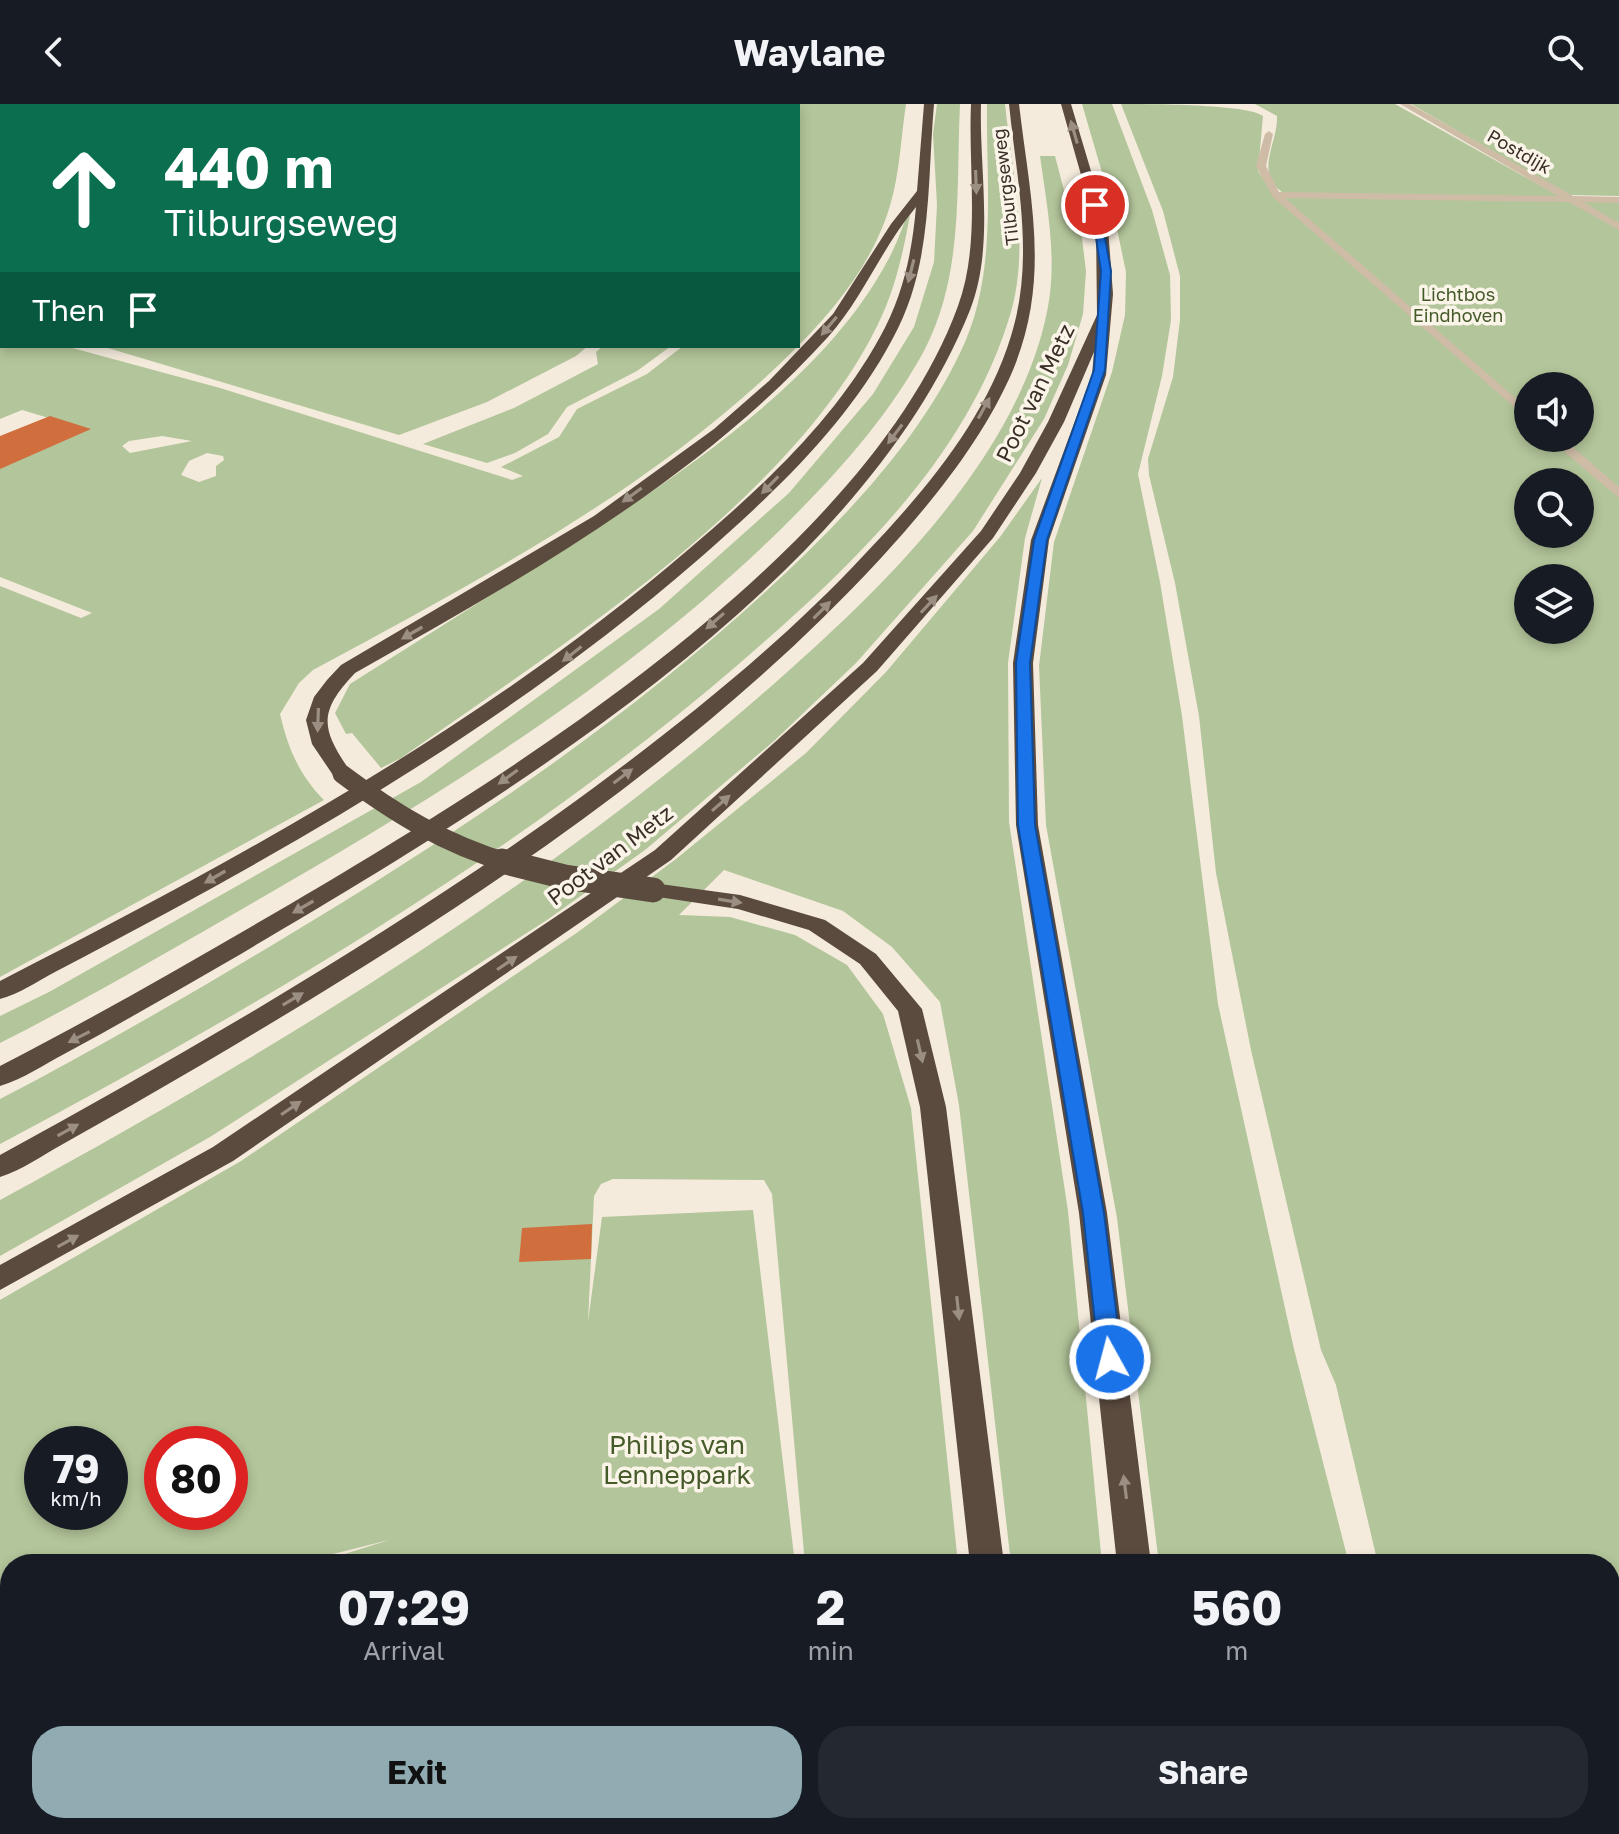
<!DOCTYPE html>
<style>
:root{--surface:#171b24;--page:#242831;--text:#f1f3f6;--muted:#9ea1a6;--accent:#90acb2}
body{margin:0;font-family:"Golos Text",sans-serif;background:var(--page);color:var(--text);height:100vh;display:flex;flex-direction:column;font-size:30px;white-space:nowrap}
*{box-sizing:border-box;margin:0}
p{font-size:26px;color:var(--muted)}
.icon{flex:none;width:44px;height:44px;fill:none;stroke:currentColor;stroke-width:2;stroke-linecap:round;stroke-linejoin:round}
.map{position:relative;flex:1;overflow:hidden}
.side{position:absolute;left:0px;top:1450px;width:1620px;height:280px;display:flex;flex-direction:column;background:var(--surface);border-radius:32px 32px 0 0;box-shadow:0 4px 12px #0003}
.side>*{flex:none}
.guide{position:absolute;left:0px;top:0px;width:800px;height:244px;box-shadow:0 4px 12px #0003;background:#0b6e4f;color:#fff;overflow:hidden}
.controls{position:absolute;left:1514px;top:268px;display:grid;gap:16px}
.controls a{display:grid;place-items:center;width:80px;height:80px;border-radius:50%;background:var(--surface);box-shadow:0 4px 12px #0003;font-size:40px}
.speed{position:absolute;left:24px;top:1322px;display:flex;gap:16px;font-size:40px;font-weight:700;text-align:center}
.speed>*{display:grid;place-content:center;width:104px;height:104px;border-radius:50%;background:var(--surface);box-shadow:0 4px 12px #0003;line-height:1}
.speed small{font-size:20px;font-weight:400}
.speed .limit{border:12px solid #d22;background:#fff;color:#111}
.pin{position:absolute;display:grid;place-items:center;width:68px;height:68px;color:#fff;margin:-34px;border:4px solid #fff;border-radius:50%;box-shadow:0 2px 8px #0007}
.me{position:absolute;width:88px;margin:-44px;rotate:353deg;stroke-linejoin:round;filter:drop-shadow(0 0 6px #0008)}
.turn{display:flex;align-items:center;gap:28px;height:168px;padding:0 32px;font-size:36px}
.turn .icon{width:104px;height:104px;stroke-width:2.5}
.turn b{display:block;font-size:56px;line-height:68px}
.then{display:flex;align-items:center;height:76px;padding:0 32px;background:#0003;gap:16px;font-size:30px}
.eta{display:flex;justify-content:space-evenly;align-items:center;height:136px;text-align:center}
.eta b{font-size:48px;font-weight:700;line-height:56px}
.primary-button{display:flex;gap:16px;margin-top:auto;padding:16px 32px}
.primary-button a{flex:1;height:92px;border-radius:32px;background:var(--accent);color:#111;font-size:32px;font-weight:700;line-height:92px;text-align:center}
.primary-button a+a{background:var(--page);color:var(--text)}
header{display:flex;justify-content:space-between;align-items:center;height:104px;padding:0 32px;background:var(--surface);font-size:36px;font-weight:700}
.map>svg:first-child{display:block}
.green{fill:#b3c59a;fill-rule:evenodd}
.building{fill:#d16e3e}
.lines{fill:none;stroke-linecap:round;stroke-linejoin:round}
.minor{fill:#cebca7;fill-rule:evenodd}
.highway{fill:#5b4a3e;fill-rule:evenodd}
.highway-bridge-far1{stroke:#5b4a3e;stroke-width:19}
.highway-bridge{stroke:#5b4a3e;stroke-width:25}
.oneway{fill:#9b8e82}
.route{fill:#1a73e8;stroke:#114b97;stroke-width:2}
.labels{text-anchor:middle;stroke-width:7;stroke-linejoin:round;paint-order:stroke}
.far-street-label{font-size:18px;fill:#3a2f28;stroke:#fbf5e9}
.far-park-label{font-size:18px;fill:#445a29;stroke:#fbf5e9}
.street-label{font-size:22px;fill:#3a2f28;stroke:#fbf5e9}
.near-park-label{font-size:26px;fill:#445a29;stroke:#fbf5e9}
</style>
<header><svg class="icon" aria-label="back" viewBox="0 0 24 24"><path d="M15 5l-7 7 7 7"/></svg>Waylane<svg class="icon" aria-label="search" viewBox="0 0 24 24"><circle cx="10" cy="10" r="6"/><path d="M15 15l6 6"/></svg></header>
<div class="map">
<svg width="1619" height="1730" viewBox="0 0 1619 1730">
<rect width="100%" height="100%" fill="#f4ebdc"/>
<g class="green">
<path d="M295 0H906C901 32 900 67 891 98 876 153 838 202 798 242V2Z"/>
<path d="M937 0H960C956 82 964 169 925 245 888 314 834 373 778 428 625 577 440 691 256 797 171 846 87 895 0 939V912L49 888 421 678 659 505 789 389 873 290 914 223 934 158 937 101 933 30Z"/>
<path d="M987 0H1005C1012 68 1030 140 1011 208 968 354 851 463 740 559 518 750 258 903 0 1040V995C95 946 187 892 279 837 449 735 616 625 763 490 838 421 915 343 960 249 998 172 986 83 987 0Z"/>
<polygon points="1082,0 1112,0 1152,106 1170,171 1171,216 1162,272 1138,370 1160,478 1182,612 1218,900 1294,1245 1349,1460 1159,1460 1117,1114 1046,721 1039,562 1054,438 1112,268 1125,211 1126,168 1113,106"/>
<path d="M1121 0C1148 0 1248 0 1263 12L1258 67 1274 90 1282 88C1254 67 1278 40 1277 12L1255 0H1395L1559 92 1619 97V1730H1442L1440 1720H1610V1460H1378L1336 1281 1321 1246 1251 946 1216 769 1199 612 1175 479 1149 371 1148 355 1173 273 1180 216V172L1163 107ZM1528 282H1580V334H1528ZM1528 378H1580V430H1528ZM1528 474H1580V526H1528Z"/>
<polygon points="1411,0 1619,0 1619,92 1568,91"/>
<path d="M1040 52H1055L1072 117 1080 118 1086 167 1083 210 1068 261 1044 315 973 427 856 559 774 637 645 746 547 816 210 1033 0 1152V1096C277 945 549 780 785 570 890 477 1018 350 1047 208 1058 156 1047 103 1040 52Z"/>
<path d="M912 99C904 146 895 190 872 232 782 403 556 545 401 654L381 664 352 629 346 630 335 609 350 580C410 542 470 504 530 466 652 389 819 287 888 156 898 138 904 118 912 99Z"/>
<path d="M0 223 2 242H65L220 284 512 376 523 372 501 363 559 333 577 305 647 270 683 242H798C660 381 483 474 313 566L299 579 280 610C288 644 299 671 324 696L0 873V482L81 514 92 509 0 473V364L79 323 22 306 0 315ZM162 332 192 337 130 349 122 342 129 337ZM207 349 223 352 224 356 216 362V372L199 378 181 371 189 357Z"/>
<polygon points="101,242 588,242 576,252 487,298 399,331"/>
<polygon points="603,242 671,242 637,267 567,303 548,330 515,349 487,359 423,340 514,304 598,260 596,248"/>
<path d="M1042 374 1025 434 1008 559 1009 718 1068 1107 1102 1460H1011L959 1001 940 898 892 843 843 807 724 766 679 811 730 813 795 831 847 861 883 910 911 1004 958 1460H805L772 1090 764 1076 613 1075 601 1080 594 1092 588 1218 602 1113 753 1106 795 1460H313L389 1436 293 1460H10V1543L0 1547V1196L241 1057 578 828 676 755 806 649 886 568 1000 433ZM42 1340H110V1408H42ZM162 1340H230V1408H162Z"/>
<polygon points="10,1549 10,1720 825,1720 827,1730 0,1730 0,1552"/>
<polygon points="828,1720 985,1720 986,1730 829,1730"/>
<polygon points="1040,1720 1127,1720 1128,1730 1041,1730"/>
<polygon points="1190,1720 1410,1720 1412,1730 1191,1730"/>
</g>
<g class="building">
<polygon points="50,312 91,325 0,365 0,332"/>
<polygon points="592,1120 591,1155 519,1158 522,1124"/>
</g>
<g class="lines">
<g class="minor">
<polygon points="1400,0 1410,0 1573,92 1619,93 1619,99 1583,98 1619,119 1619,126 1569,98 1285,94 1528,305 1528,315 1273,93 1256,62 1265,30 1269,27 1273,30 1266,62 1279,88 1558,92"/>
<polygon points="1548,334 1562,334 1619,383 1619,394"/>
</g>
<g class="highway">
<path d="M924 0H934C927 80 933 161 893 234 847 321 773 390 700 454 539 594 357 706 170 807 132 827 94 848 55 868 38 877 19 890 0 895V877C242 753 482 623 689 445 761 384 834 317 880 233 903 192 912 149 916 103 882 143 863 194 828 233 696 378 523 474 355 569 316 610 322 626 352 670L349 674H335L312 640 306 616 314 593 327 576 341 561 594 412 714 325 769 277 833 210 891 120 917 87Z"/>
<path d="M971 0H981C979 66 995 142 970 206 857 489 481 708 227 858 173 889 120 920 66 949 45 960 23 975 0 982V962C99 911 196 855 292 799 511 670 868 449 958 202 981 139 968 66 971 0Z"/>
<path d="M1009 0H1019C1030 95 1051 173 1013 266 983 336 932 398 881 454 690 661 443 818 201 961 155 988 109 1014 63 1040 43 1051 22 1066 0 1073V1051C204 939 404 823 592 685 688 614 782 539 864 451 924 388 985 317 1011 232 1035 155 1017 79 1009 0Z"/>
<polygon points="1061,0 1071,0 1108,124 1113,190 1106,271 1049,436 1033,559 1038,721 1107,1109 1151,1460 1117,1460 1079,1109 1016,721 1013,559 1031,436 1092,271 1094,248 1064,318 1036,369 993,434 877,567 671,756 233,1057 0,1186 0,1161 213,1043 655,746 863,559 981,427 1020,369 1048,318 1097,211 1096,124"/>
<polygon points="653,779 740,791 825,816 876,850 922,905 946,1003 1004,1460 970,1460 920,1003 898,907 860,860 809,826 738,805 645,791 642,786 645,781"/>
<polygon points="998,1720 1036,1720 1037,1730 999,1730"/>
<polygon points="1145,1720 1183,1720 1184,1730 1146,1730"/>
</g>
<path class="highway-bridge-far1" d="M342 670C394 709 446 741 509 759"/>
<polyline class="highway-bridge" points="502,757 565,773 653,786"/>
</g>
<defs><path id="oneway-solid" d="M-6-.8H1V-3.2L6.5 0L1 3.2V.8H-6Z" transform="scale(2)"/></defs>
<g class="oneway">
<use href="#oneway-solid" transform="translate(1074 28) rotate(-106)"/>
<use href="#oneway-solid" transform="translate(976 78) rotate(88)"/>
<use href="#oneway-solid" transform="translate(911 167) rotate(104)"/>
<use href="#oneway-solid" transform="translate(829 222) rotate(130)"/>
<use href="#oneway-solid" transform="translate(984 304) rotate(-61)"/>
<use href="#oneway-solid" transform="translate(895 330) rotate(127)"/>
<use href="#oneway-solid" transform="translate(770 381) rotate(134)"/>
<use href="#oneway-solid" transform="translate(632 391) rotate(144)"/>
<use href="#oneway-solid" transform="translate(929 500) rotate(-47)"/>
<use href="#oneway-solid" transform="translate(822 506) rotate(-45)"/>
<use href="#oneway-solid" transform="translate(715 517) rotate(139)"/>
<use href="#oneway-solid" transform="translate(412 529) rotate(150)"/>
<use href="#oneway-solid" transform="translate(572 550) rotate(142)"/>
<use href="#oneway-solid" transform="translate(318 616) rotate(92)"/>
<use href="#oneway-solid" transform="translate(623 672) rotate(-37)"/>
<use href="#oneway-solid" transform="translate(508 673) rotate(144)"/>
<use href="#oneway-solid" transform="translate(721 699) rotate(-41)"/>
<use href="#oneway-solid" transform="translate(215 773) rotate(150)"/>
<use href="#oneway-solid" transform="translate(730 797) rotate(9)"/>
<use href="#oneway-solid" transform="translate(303 803) rotate(150)"/>
<use href="#oneway-solid" transform="translate(507 859) rotate(-34)"/>
<use href="#oneway-solid" transform="translate(293 895) rotate(-31)"/>
<use href="#oneway-solid" transform="translate(79 933) rotate(153)"/>
<use href="#oneway-solid" transform="translate(920 947) rotate(77)"/>
<use href="#oneway-solid" transform="translate(291 1004) rotate(-34)"/>
<use href="#oneway-solid" transform="translate(68 1026) rotate(-29)"/>
<use href="#oneway-solid" transform="translate(68 1137) rotate(-29)"/>
<use href="#oneway-solid" transform="translate(958 1204) rotate(84)"/>
<use href="#oneway-solid" transform="translate(1125 1383) rotate(-97)"/>
</g>
<polygon class="route" points="1095,98 1099,101 1111,167 1105,266 1047,436 1030,559 1035,721 1104,1109 1122,1255 1118,1262 1102,1262 1099,1255 1083,1109 1018,721 1016,559 1034,436 1094,266 1101,167 1091,101"/>
<g class="labels">
<g class="far-street-label">
<text transform="translate(1519 48) rotate(30)" y="6">Postdijk</text>
<text transform="translate(1006 83) rotate(-97)" y="6">Tilburgseweg</text>
</g>
<g class="far-park-label">
<text x="1458" y="197">Lichtbos<tspan x="1458" dy="21">Eindhoven</tspan></text>
</g>
<g class="street-label">
<text transform="translate(1035 289) rotate(-64)" y="8">Poot van Metz</text>
<text transform="translate(610 751) rotate(-37)" y="8">Poot van Metz</text>
</g>
<g class="near-park-label">
<text x="677" y="1350">Philips van<tspan x="677" dy="30">Lenneppark</tspan></text>
</g>
</g>
</svg>
<div class="controls">
<a><svg class="icon" aria-label="sound" viewBox="0 0 24 24"><path d="M4 9h4l5-4v14l-5-4H4zM17 9q2 3 0 6"/></svg></a>
<a><svg class="icon" aria-label="search" viewBox="0 0 24 24"><circle cx="10" cy="10" r="6"/><path d="M15 15l6 6"/></svg></a>
<a><svg class="icon" aria-label="layers" viewBox="0 0 24 24"><path d="M12 4l9 5-9 5-9-5zM3 14l9 5 9-5"/></svg></a>
</div>
<div class="speed"><div>79<small>km/h</small></div><div class="limit">80</div></div>
<div class="pin" style="left:1095px;top:101px;background:#d93025"><svg class="icon" aria-label="arrive" viewBox="0 0 24 24"><path d="M6 21V4h12l-3 4 3 4H6"/></svg></div>
<svg class="me" style="left:1110px;top:1255px" viewBox="-20 -20 40 40"><circle r="17" fill="#1a73e8" stroke="#fff" stroke-width="3"/><path d="M0-11L8 9 0 5-8 9z" fill="#fff"/></svg>
<div class="guide">
<div class="turn"><svg class="icon" aria-label="ahead" viewBox="0 0 24 24"><path d="M12 20V5M6 11l6-6 6 6"/></svg><div><b>440 m</b>Tilburgseweg</div></div>
<div class="then">Then<svg class="icon" aria-label="arrive" viewBox="0 0 24 24"><path d="M6 21V4h12l-3 4 3 4H6"/></svg></div>
</div>
<section class="side">
<div class="eta">
<div><b>07:29</b><p>Arrival</p></div>
<div><b>2</b><p>min</p></div>
<div><b>560</b><p>m</p></div>
</div>
<div class="primary-button"><a>Exit</a><a>Share</a></div>
</section>
</div>
